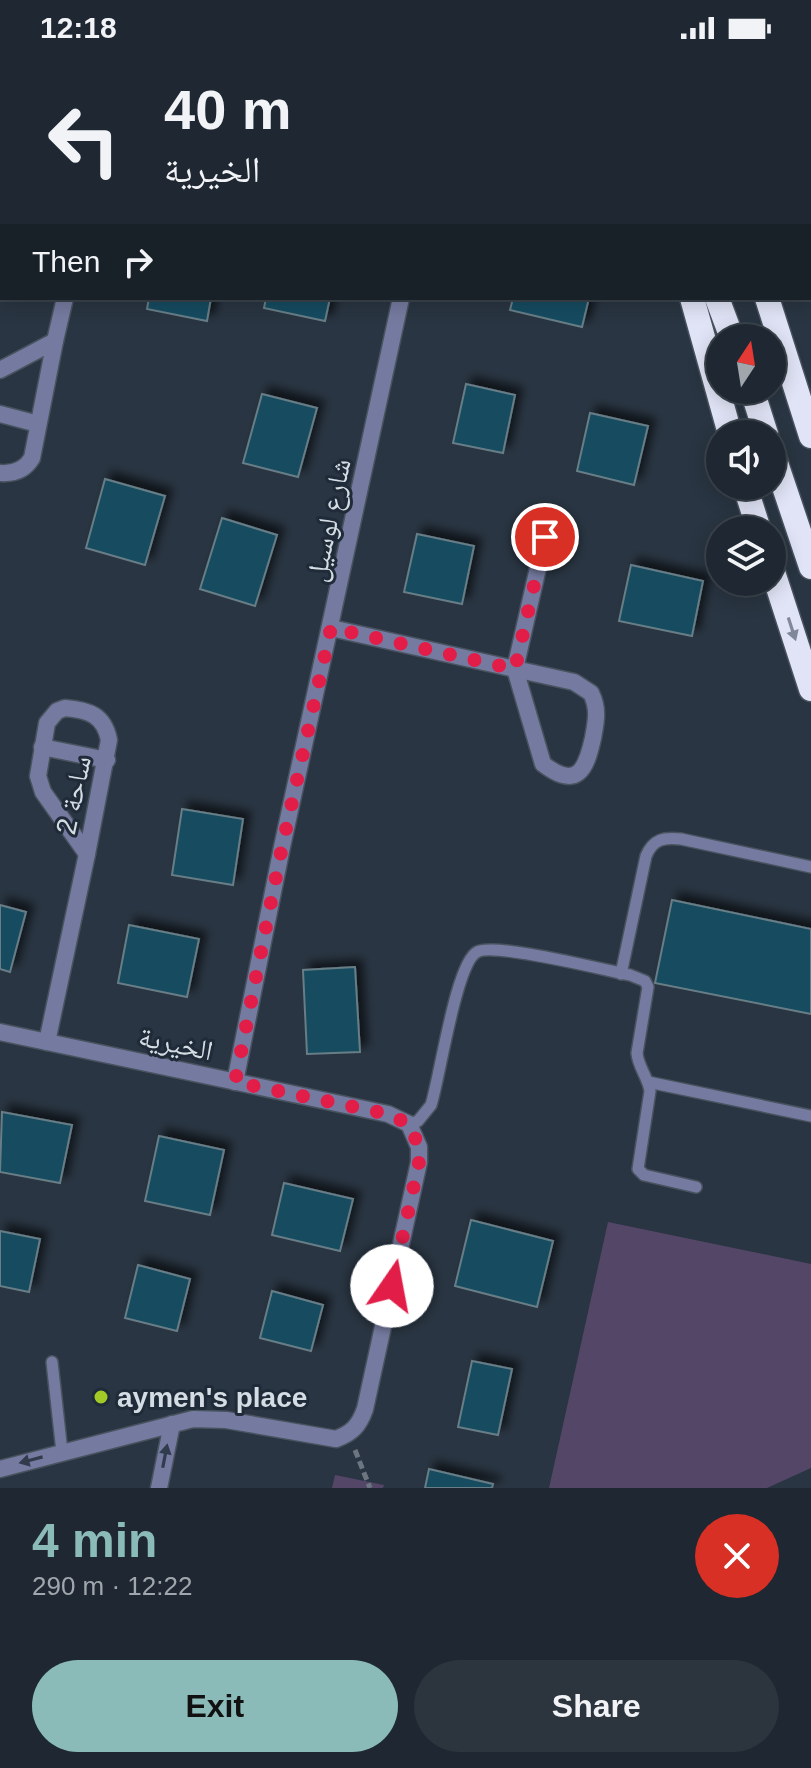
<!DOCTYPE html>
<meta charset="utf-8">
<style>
:root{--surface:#1f2832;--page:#2c343e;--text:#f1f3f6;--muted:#a1a6ac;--line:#3c444d;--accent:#8bbbb9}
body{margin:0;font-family:Arial,"Noto Naskh Arabic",sans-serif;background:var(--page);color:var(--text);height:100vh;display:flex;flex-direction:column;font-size:30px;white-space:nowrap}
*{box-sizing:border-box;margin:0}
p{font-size:26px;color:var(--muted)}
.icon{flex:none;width:44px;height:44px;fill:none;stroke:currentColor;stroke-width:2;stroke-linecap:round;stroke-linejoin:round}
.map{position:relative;height:1432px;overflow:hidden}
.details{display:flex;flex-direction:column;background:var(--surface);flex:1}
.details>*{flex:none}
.hud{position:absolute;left:0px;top:0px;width:812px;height:244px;box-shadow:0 4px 20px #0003,0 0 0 2px var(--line);background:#1f2832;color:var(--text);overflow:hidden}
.needle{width:52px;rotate:12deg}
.tools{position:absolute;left:706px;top:268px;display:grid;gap:16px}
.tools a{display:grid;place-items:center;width:80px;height:80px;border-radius:50%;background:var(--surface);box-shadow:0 4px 20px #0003,0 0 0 2px var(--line);font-size:40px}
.pin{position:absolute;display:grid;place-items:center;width:68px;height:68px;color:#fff;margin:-34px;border:4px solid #fff;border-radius:50%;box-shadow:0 2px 8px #0007}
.me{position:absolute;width:88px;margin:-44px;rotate:12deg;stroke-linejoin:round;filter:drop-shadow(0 0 6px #0008)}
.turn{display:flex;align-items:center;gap:28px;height:168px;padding:0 32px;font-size:36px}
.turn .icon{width:104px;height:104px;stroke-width:2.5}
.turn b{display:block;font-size:56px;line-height:68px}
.then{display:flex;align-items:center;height:76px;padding:0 32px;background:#0003;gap:16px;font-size:30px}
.round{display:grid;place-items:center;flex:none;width:84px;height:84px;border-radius:42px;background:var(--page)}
.overview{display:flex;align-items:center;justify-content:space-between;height:136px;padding:0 32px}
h1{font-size:48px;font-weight:600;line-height:60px;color:var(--accent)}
.button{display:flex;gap:16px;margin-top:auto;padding:16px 32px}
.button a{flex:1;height:92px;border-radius:48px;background:var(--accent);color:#111;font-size:32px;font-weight:600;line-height:92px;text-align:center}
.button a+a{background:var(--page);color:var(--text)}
.status{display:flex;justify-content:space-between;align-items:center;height:56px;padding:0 40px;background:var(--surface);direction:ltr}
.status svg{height:22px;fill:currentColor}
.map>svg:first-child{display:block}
.green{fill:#544667}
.building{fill:#124c60;stroke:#677d86;stroke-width:2;filter:url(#shadow)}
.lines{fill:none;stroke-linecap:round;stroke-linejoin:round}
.lane-casing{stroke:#48535f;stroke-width:14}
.street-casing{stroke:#48535f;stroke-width:19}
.secondary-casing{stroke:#48535f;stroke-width:19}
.highway-casing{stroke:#48535f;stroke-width:27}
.path{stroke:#6c7681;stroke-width:5;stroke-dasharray:8 4;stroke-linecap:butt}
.lane{stroke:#757ba0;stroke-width:11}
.street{stroke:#757ba0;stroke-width:16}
.secondary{stroke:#99a3de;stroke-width:16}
.highway{stroke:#e0e4f6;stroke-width:24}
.oneway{fill:#808897}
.oneway2{fill:#303b4d}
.route{stroke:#e11d48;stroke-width:14;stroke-dasharray:0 25.2}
.poi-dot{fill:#a3c927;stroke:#1f2b38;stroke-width:3}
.labels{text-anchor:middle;stroke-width:6;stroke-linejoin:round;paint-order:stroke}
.street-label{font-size:28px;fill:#d4dce4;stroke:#1f2b38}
.poi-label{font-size:28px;font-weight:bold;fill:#d4dce4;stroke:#1f2b38;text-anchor:start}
</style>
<div class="status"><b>12:18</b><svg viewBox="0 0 49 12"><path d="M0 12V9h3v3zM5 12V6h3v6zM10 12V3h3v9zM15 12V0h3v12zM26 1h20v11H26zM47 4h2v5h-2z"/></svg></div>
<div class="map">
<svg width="811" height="1432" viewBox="0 0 811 1432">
<defs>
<filter id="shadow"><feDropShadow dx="7" dy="-7" stdDeviation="4" flood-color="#0009"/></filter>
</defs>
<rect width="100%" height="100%" fill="#293542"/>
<g class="green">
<polygon points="608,1166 811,1208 811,1412 767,1432 549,1432"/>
<polygon points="335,1419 384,1429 383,1432 332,1432"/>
</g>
<g class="building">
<polygon points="0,0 34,0 2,2 2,25"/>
<polygon points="88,0 167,0 88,2"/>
<polygon points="0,131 2,132 2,203 0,202"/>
<polygon points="149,242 211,242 207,265 147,253"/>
<polygon points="266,242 330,242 325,265 264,252"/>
<polygon points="513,242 589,242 582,271 510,254"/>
<polygon points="466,328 515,339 503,397 453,387"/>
<polygon points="262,338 317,352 298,421 243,407"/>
<polygon points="590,357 648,370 634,429 577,415"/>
<polygon points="105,423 165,440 145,509 86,492"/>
<polygon points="222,462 277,479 255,550 200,533"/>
<polygon points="417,478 474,490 462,548 404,536"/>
<polygon points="631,509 703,525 692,580 619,565"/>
<polygon points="182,753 243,763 233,829 172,819"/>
<polygon points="672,844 811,873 811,958 655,927"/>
<polygon points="0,849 26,856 10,916 0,913"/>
<polygon points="129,869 199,883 187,941 118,927"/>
<polygon points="355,911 360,996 307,998 303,914"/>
<polygon points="2,1056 72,1069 60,1127 0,1116"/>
<polygon points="159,1080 224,1094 210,1159 145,1145"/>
<polygon points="284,1127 353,1143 340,1195 272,1179"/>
<polygon points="471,1164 553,1185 537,1251 455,1230"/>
<polygon points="0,1175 40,1183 29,1236 0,1230"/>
<polygon points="138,1209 190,1223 177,1275 125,1262"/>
<polygon points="272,1235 323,1249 311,1295 260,1282"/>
<polygon points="472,1305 512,1313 498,1379 458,1371"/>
<polygon points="429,1413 493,1428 492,1432 425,1432"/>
</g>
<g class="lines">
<defs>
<g id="lane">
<path d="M621 918 646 800C653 783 664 781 681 783L811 811"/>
<polyline points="648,1026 811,1060"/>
<path d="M409 1068 418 1065 431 1049C440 1021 456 907 477 896 494 886 604 914 630 919L645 925 648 931 637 997C638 1011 648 1021 650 1035L638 1113 644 1119 696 1131"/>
<polyline points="52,1306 62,1396"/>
</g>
<g id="street">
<polyline points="0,70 2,70"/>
<polyline points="55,285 65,242"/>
<path d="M0 314 55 285 32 402C25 414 14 418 0 417"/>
<polyline points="0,358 38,368"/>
<polyline points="331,572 515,613 545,481"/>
<path d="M515 613 574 626 591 637C599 653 596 666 593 682 586 714 577 734 543 708Z"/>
<path d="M65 652C89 654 104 659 109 684L87 798 43 736 38 720 47 667 57 655Z"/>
<polyline points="42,691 107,704"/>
<path d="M0 976 388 1058 409 1068 419 1091V1106L365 1353C359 1370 352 1377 336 1383L226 1364 193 1363 0 1413"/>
<polyline points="47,986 87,798"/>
<polyline points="235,1026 282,791 401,242"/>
<polyline points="159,1432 172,1368"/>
</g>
<g id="secondary">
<polyline points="810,88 811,88"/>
<polyline points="810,112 811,112"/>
</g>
<g id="highway">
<polyline points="617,0 618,2"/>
<polyline points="685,0 685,2"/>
<polyline points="692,242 730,378"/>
<polyline points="717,242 732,282"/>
<polyline points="767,242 811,380"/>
<polyline points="752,334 766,378"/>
<polyline points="772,395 811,511"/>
<polyline points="745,430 759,474"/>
<polyline points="772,513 811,633"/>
</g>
</defs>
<use href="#lane" class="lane-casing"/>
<use href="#street" class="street-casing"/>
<use href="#secondary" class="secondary-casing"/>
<use href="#highway" class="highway-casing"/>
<polyline class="path" points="355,1394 370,1432"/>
<use href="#lane" class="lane"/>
<use href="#street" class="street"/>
<use href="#secondary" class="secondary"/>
<use href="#highway" class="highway"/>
</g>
<defs><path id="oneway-solid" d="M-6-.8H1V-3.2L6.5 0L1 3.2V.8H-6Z" transform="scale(2)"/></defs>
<use class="oneway" href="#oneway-solid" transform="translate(792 573) rotate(72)"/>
<g class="oneway2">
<use href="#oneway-solid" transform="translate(165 1400) rotate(-79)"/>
<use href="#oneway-solid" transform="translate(31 1404) rotate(165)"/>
</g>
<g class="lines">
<polyline class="route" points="392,1230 419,1106 419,1091 409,1068 388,1058 235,1026 282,791 331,572 515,613 545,481"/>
</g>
<circle class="poi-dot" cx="101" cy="1341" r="8"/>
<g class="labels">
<g class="street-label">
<text transform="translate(328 464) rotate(-78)" y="10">شارع لوسيل</text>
<text transform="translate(73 739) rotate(-78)" y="10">ساحة 2</text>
<text transform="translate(176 987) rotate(12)" y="10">الخيرية</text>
</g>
<g class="poi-label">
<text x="117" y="1351">aymen's place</text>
</g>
</g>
</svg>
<div class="tools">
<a><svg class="needle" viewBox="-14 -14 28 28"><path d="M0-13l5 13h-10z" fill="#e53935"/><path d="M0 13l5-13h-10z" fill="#a1a6ac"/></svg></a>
<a><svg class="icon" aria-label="sound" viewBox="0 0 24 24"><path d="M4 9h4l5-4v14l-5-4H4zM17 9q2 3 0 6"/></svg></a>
<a><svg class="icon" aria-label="layers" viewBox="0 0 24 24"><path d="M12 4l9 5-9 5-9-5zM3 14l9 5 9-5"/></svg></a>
</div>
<div class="pin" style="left:545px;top:481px;background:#d93025"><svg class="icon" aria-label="arrive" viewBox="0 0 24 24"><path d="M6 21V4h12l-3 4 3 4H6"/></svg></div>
<svg class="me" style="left:392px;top:1230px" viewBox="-20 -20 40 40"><circle r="19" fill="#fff"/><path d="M0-13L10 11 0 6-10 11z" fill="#e11d48"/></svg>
<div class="hud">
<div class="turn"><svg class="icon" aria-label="left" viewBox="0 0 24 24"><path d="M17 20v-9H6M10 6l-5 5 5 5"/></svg><div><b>40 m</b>الخيرية</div></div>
<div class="then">Then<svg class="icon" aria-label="right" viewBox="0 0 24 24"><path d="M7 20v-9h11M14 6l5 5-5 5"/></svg></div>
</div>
</div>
<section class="details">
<div class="overview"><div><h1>4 min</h1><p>290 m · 12:22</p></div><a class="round" style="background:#d93025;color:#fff"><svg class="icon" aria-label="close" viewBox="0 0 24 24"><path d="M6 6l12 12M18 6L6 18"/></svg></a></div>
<div class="button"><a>Exit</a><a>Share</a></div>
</section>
